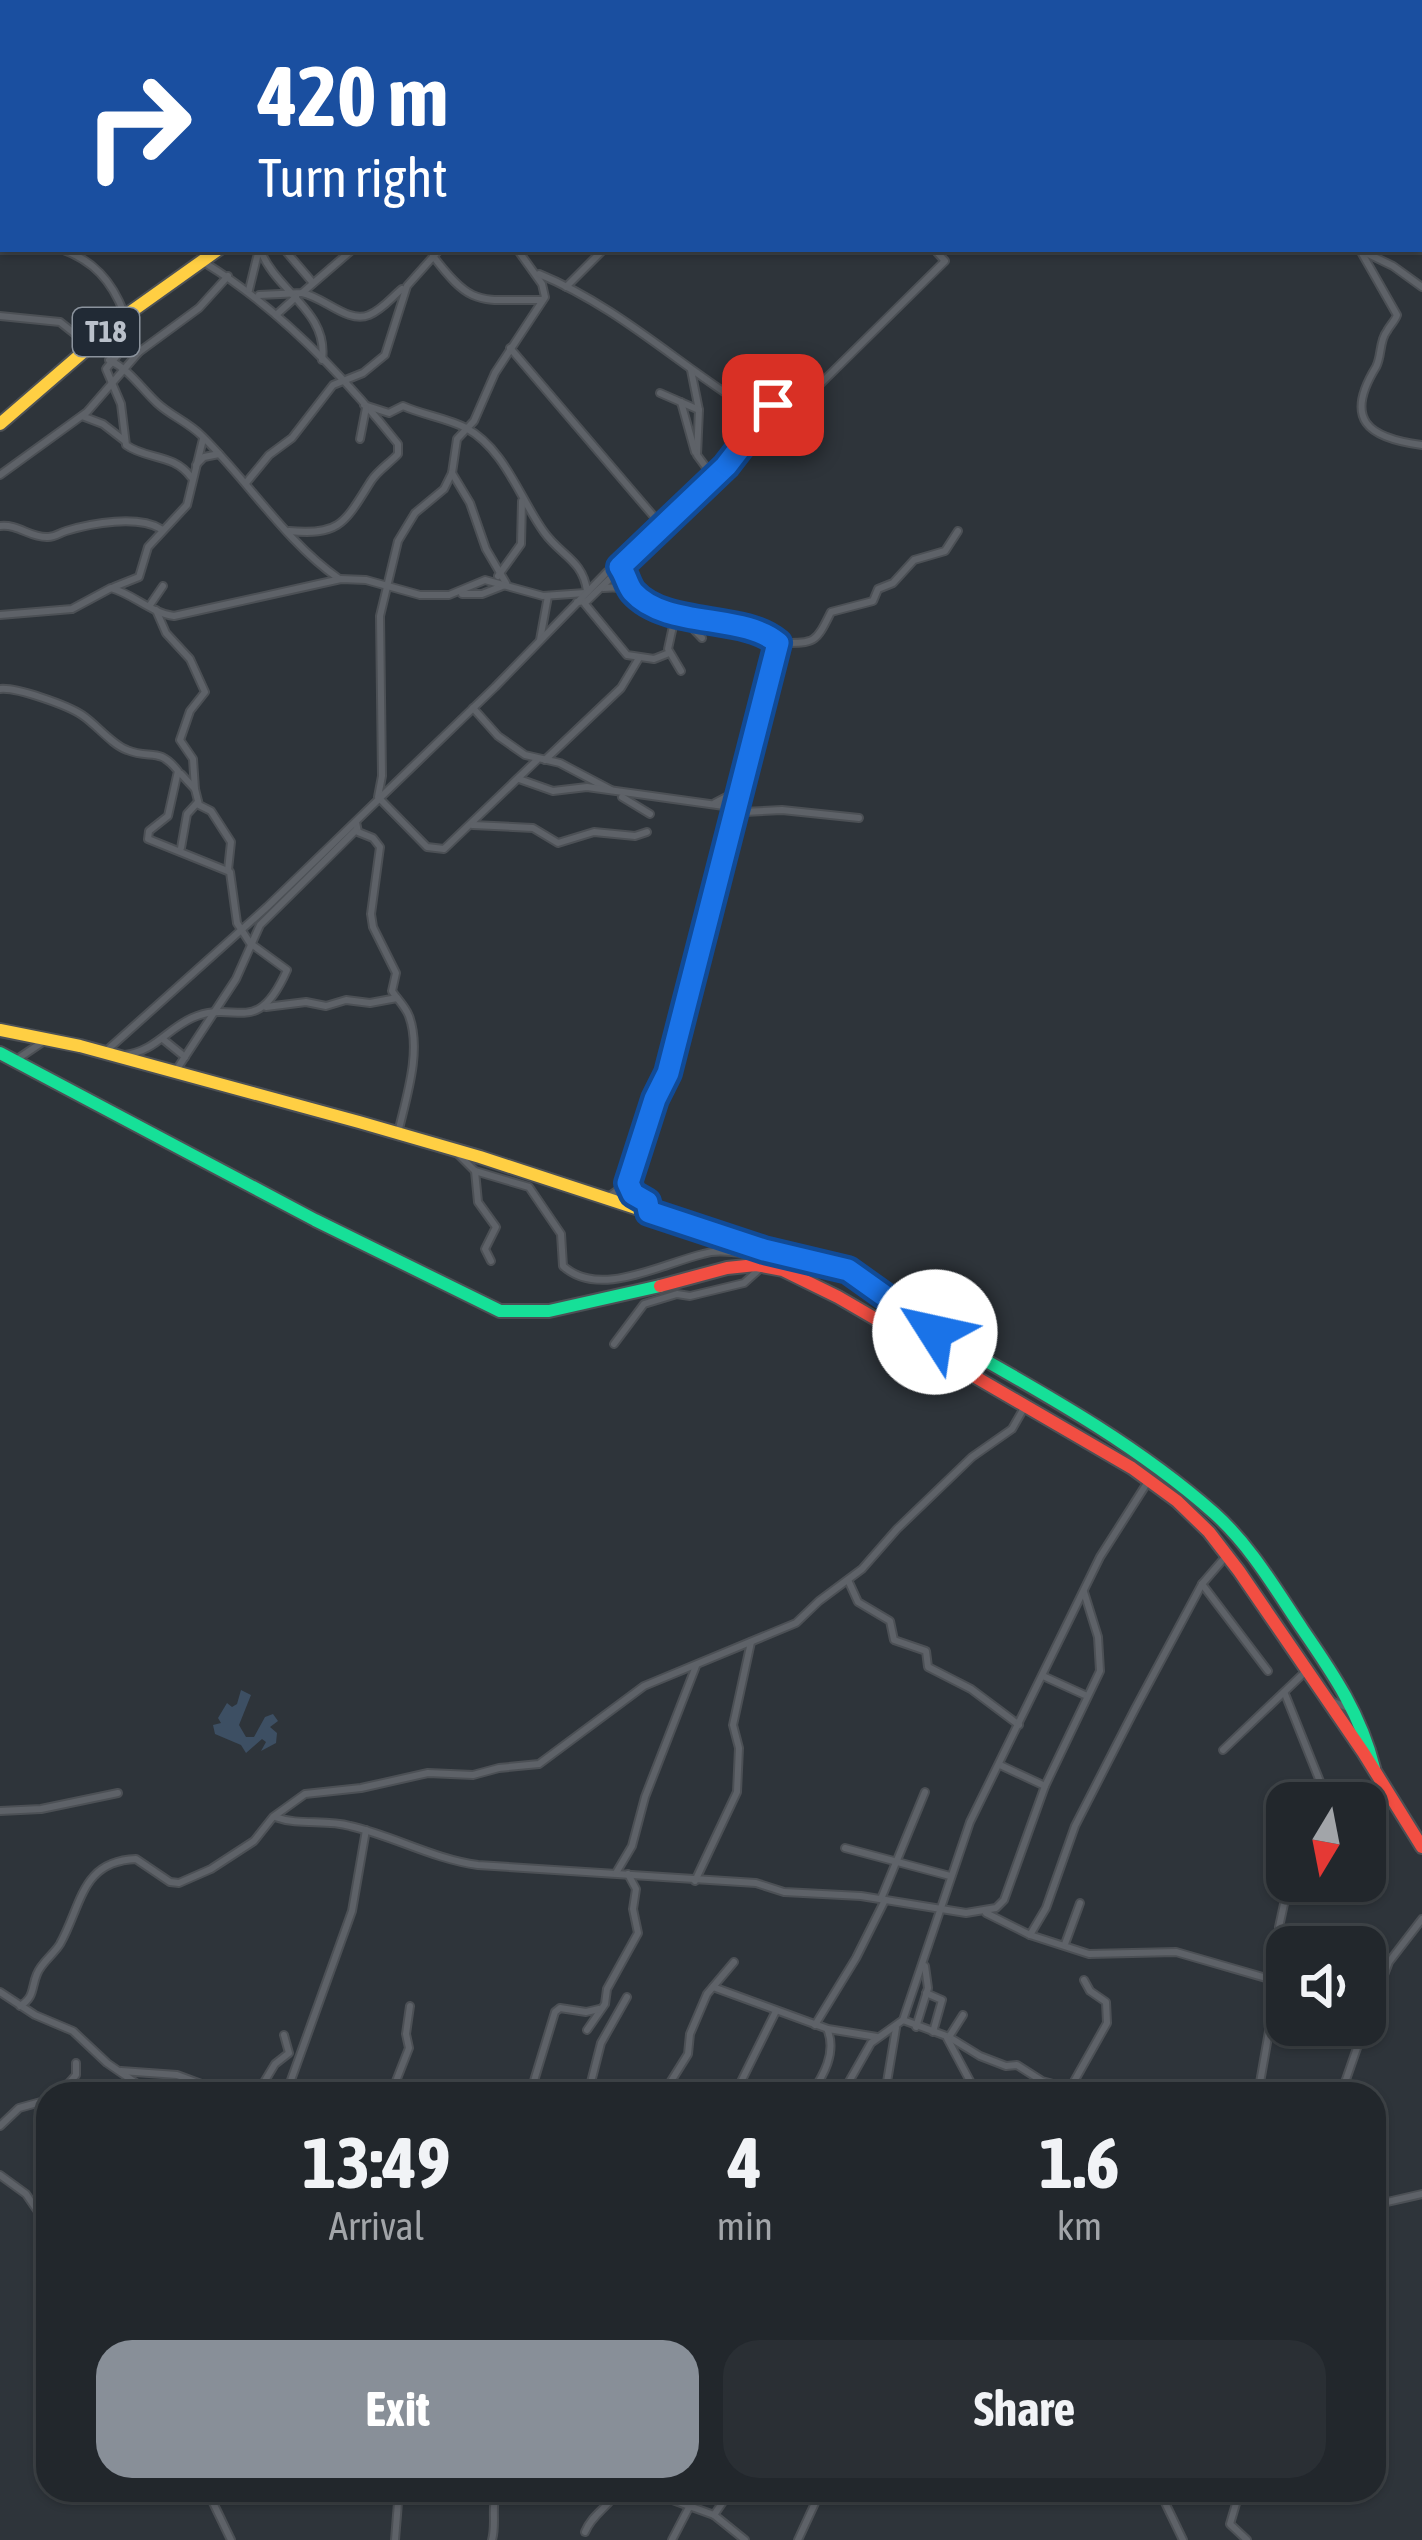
<!DOCTYPE html>
<style>
:root{--surface:#22272c;--page:#2a2f34;--text:#f1f3f6;--muted:#a2a5a9;--line:#3f4448;--accent:#888f98}
body{margin:0;font-family:"Asap Condensed",sans-serif;background:var(--page);color:var(--text);height:100vh;display:flex;flex-direction:column;font-size:45px;white-space:nowrap}
*{box-sizing:border-box;margin:0}
p{font-size:39px;color:var(--muted)}
.icon{flex:none;width:66px;height:66px;fill:none;stroke:currentColor;stroke-width:2;stroke-linecap:round;stroke-linejoin:round}
.map{position:relative;flex:1;overflow:hidden}
.panel{position:absolute;left:36px;top:2082px;width:1350px;height:420px;display:flex;flex-direction:column;background:var(--surface);border-radius:36px;box-shadow:0 3px 9px #0004,0 0 0 3px var(--line)}
.panel>*{flex:none}
.hud{position:absolute;left:0px;top:0px;width:1422px;height:252px;box-shadow:0 3px 9px #0004,0 0 0 3px var(--line);background:#1a4fa0;color:#fff;overflow:hidden}
.needle{width:78px;rotate:190deg}
.buttons{position:absolute;left:1266px;top:1782px;display:grid;gap:24px}
.buttons a{display:grid;place-items:center;width:120px;height:120px;border-radius:24px;background:var(--surface);box-shadow:0 3px 9px #0004,0 0 0 3px var(--line);font-size:60px}
.pin{position:absolute;display:grid;place-items:center;width:102px;height:102px;color:#fff;margin:-51px;border-radius:24px;box-shadow:0 6px 18px #0006}
.me{position:absolute;width:132px;margin:-66px;rotate:305deg;stroke-linejoin:round;filter:drop-shadow(0 0 9px #0008)}
.turn{display:flex;align-items:center;gap:42px;height:252px;padding:0 60px;font-size:54px}
.turn .icon{width:156px;height:156px;stroke-width:2.5}
.turn b{display:block;font-size:84px;line-height:102px}
.eta{display:flex;justify-content:space-evenly;align-items:center;height:204px;text-align:center}
.eta b{font-size:72px;font-weight:700;line-height:84px}
.cta{display:flex;gap:24px;margin-top:auto;padding:24px 60px}
.cta a{flex:1;height:138px;border-radius:36px;background:var(--accent);color:#fff;font-size:48px;font-weight:700;line-height:138px;text-align:center}
.cta a+a{background:var(--page);color:var(--text)}
.map>svg:first-child{display:block}
.water{fill:#3d4f63}
.lines{fill:none;stroke-linecap:round;stroke-linejoin:round}
.street-casing{stroke:#4c5055;stroke-width:10}
.fast-casing{stroke:#4c5055;stroke-width:16}
.slow-casing{stroke:#4c5055;stroke-width:16}
.jam-casing{stroke:#4c5055;stroke-width:16}
.street{stroke:#5e6268;stroke-width:6}
.fast{stroke:#16e098;stroke-width:12}
.slow{stroke:#ffcf43;stroke-width:12}
.jam{stroke:#f24e42;stroke-width:12}
.route-casing{stroke:#114b97;stroke-width:30}
.route{stroke:#1a73e8;stroke-width:21}
.labels{text-anchor:middle;stroke-width:9;stroke-linejoin:round;paint-order:stroke}
.shield{fill:#212a35;stroke:#8b939d;stroke-width:3}
.shield-label{font-size:30px;font-weight:bold;fill:#b9c0ca}
</style>
<div class="map">
<svg width="1422" height="2540" viewBox="0 0 1422 2540">
<rect width="100%" height="100%" fill="#2e343a"/>
<polygon class="water" points="241,1690 251,1695 239,1725 246,1737 254,1737 265,1717 273,1714 278,1721 270,1727 277,1733 276,1743 261,1751 266,1742 262,1739 246,1753 241,1745 215,1734 213,1725 221,1723 218,1718 227,1703 232,1707 237,1704"/>
<g class="lines">
<defs>
<g id="street">
<polyline points="977,0 979,3"/>
<polyline points="1085,0 1124,3"/>
<polyline points="651,3 659,0"/>
<polyline points="1419,54 1422,55"/>
<polyline points="0,241 3,242"/>
<path d="M61 249C93 260 112 281 124 313"/>
<path d="M260 249C275 291 329 311 322 360"/>
<polyline points="284,249 313,283"/>
<polyline points="517,249 542,284 545,297 495,373 474,421 457,439 452,473 444,489 415,513 398,541 380,616 382,776 378,797 427,847 444,849 537,760"/>
<path d="M1360 250 1397 315C1395 321 1390 325 1387 331 1379 341 1382 356 1376 367 1344 419 1367 438 1422 445"/>
<polyline points="1362,251 1393,266 1422,287"/>
<path d="M433 256C473 309 480 299 542 300"/>
<path d="M205 263C280 309 343 375 398 444V454C390 463 378 470 371 481 345 522 341 536 289 531"/>
<path d="M539 274C622 308 686 372 763 417"/>
<polyline points="566,287 604,249"/>
<polyline points="249,290 259,249"/>
<path d="M302 293C324 297 348 324 369 315 382 310 392 297 402 289"/>
<polyline points="259,295 302,293 353,249"/>
<polyline points="276,315 296,297"/>
<polyline points="0,316 60,322 89,345"/>
<polyline points="510,348 662,526"/>
<path d="M139 352 119 353 106 369 121 404 126 445C147 460 173 453 191 477"/>
<path d="M109 360C130 370 140 387 157 403 171 416 188 422 202 436 248 481 286 542 338 578"/>
<polyline points="691,370 699,410 697,455 711,474"/>
<polyline points="660,393 699,410"/>
<polyline points="681,402 695,452"/>
<path d="M364 405 389 413 403 406C423 415 447 418 466 428 505 449 520 499 544 532 560 555 583 560 587 591"/>
<path d="M773 405C783 383 797 373 820 383"/>
<polyline points="82,416 103,424 125,441"/>
<polyline points="360,439 366,408"/>
<polyline points="196,465 204,457 219,454"/>
<polyline points="452,473 470,503 486,549 506,583"/>
<polyline points="0,475 87,412 139,352 199,308 228,276"/>
<polyline points="246,483 269,455 292,438 333,385 363,373 385,355 407,286 440,249"/>
<polyline points="691,495 729,454 736,401"/>
<path d="M0 526C19 524 30 538 48 537 56 537 59 533 66 531 92 523 138 515 161 529"/>
<polyline points="498,576 521,544 522,501"/>
<polyline points="114,587 139,577 148,547 187,505 203,439"/>
<path d="M603 588C637 584 636 600 665 611 698 624 751 620 778 643 816 643 815 644 831 612L873 601 878 589 893 583 914 560 945 551 958 531"/>
<polyline points="462,594 482,594 505,585"/>
<polyline points="577,602 587,601 726,466 773,405 799,405 945,261 934,249"/>
<polyline points="585,604 627,655 654,659 669,653"/>
<polyline points="150,605 163,586"/>
<polyline points="156,610 166,633 190,659 205,692 190,711 180,740 193,759 195,789"/>
<polyline points="669,614 673,626 668,649 681,671"/>
<path d="M0 615 72 609 111 588C133 594 151 613 174 616L341 579 366 580 420 595H449L485 580 543 596 585 593"/>
<polyline points="684,619 702,638"/>
<polyline points="540,640 548,596"/>
<path d="M0 689C16 687 67 705 82 715 97 725 111 744 127 750 151 760 158 746 178 771L168 816 149 831 148 839 230 872 237 923 250 943 287 970C256 1040 236 998 192 1018 166 1030 155 1051 125 1055"/>
<polyline points="473,708 498,736 525,755 560,763 611,790"/>
<polyline points="545,760 621,688 639,658"/>
<polyline points="181,774 195,789 199,805 211,811 231,842 228,870"/>
<polyline points="519,779 553,791 587,787 724,806 744,812 782,810 859,818"/>
<polyline points="622,797 650,814"/>
<polyline points="715,803 738,791"/>
<path d="M356 822 358 832 373 838 380 847 371 914 373 927 396 973 392 991C397 999 405 1006 409 1016 422 1051 406 1098 398 1133"/>
<polyline points="473,825 533,828 558,843 594,832 635,836 647,832"/>
<polyline points="181,848 187,814 198,802"/>
<polyline points="266,1007 306,1002 326,1006 346,1000 370,1003 397,998"/>
<polyline points="164,1040 185,1057"/>
<polyline points="105,1052 267,907 495,687 607,572 620,567 628,587"/>
<polyline points="16,1060 44,1041"/>
<polyline points="175,1072 236,979 260,925 356,830"/>
<path d="M457 1153 475 1171 529 1187 561 1234 563 1266C599 1299 661 1264 703 1254 716 1250 729 1252 742 1253L748 1246"/>
<polyline points="475,1171 478,1202 496,1227 485,1249 491,1261"/>
<polyline points="628,1183 633,1194 647,1202 649,1211"/>
<polyline points="608,1197 628,1183 655,1098 668,1073 778,643"/>
<polyline points="614,1344 644,1304 677,1294 690,1296 744,1283 763,1266"/>
<polyline points="848,1580 858,1602 890,1621 894,1640 926,1651 928,1667 971,1689 1019,1725"/>
<polyline points="1202,1584 1268,1671"/>
<polyline points="1043,1676 1087,1696"/>
<polyline points="1285,1694 1321,1784 1321,1803"/>
<polyline points="1329,1700 1353,1710"/>
<polyline points="1223,1750 1305,1672"/>
<polyline points="1000,1765 1045,1786"/>
<polyline points="0,1811 41,1809 118,1793"/>
<path d="M275 1817C300 1826 325 1819 350 1826 394 1836 433 1859 478 1865L756 1883 784 1892 861 1896 966 1913 996 1908 1004 1900 1045 1786 1100 1671 1098 1637 1084 1592"/>
<polyline points="845,1848 950,1876"/>
<polyline points="616,1873 632,1846 645,1797 696,1666"/>
<polyline points="695,1881 737,1792 739,1748 733,1725 751,1642"/>
<polyline points="881,1899 925,1792"/>
<polyline points="986,1913 1030,1935 1089,1954 1176,1952 1287,1984"/>
<polyline points="1030,1935 1046,1908 1075,1826 1135,1709 1202,1584 1227,1555"/>
<polyline points="1065,1944 1080,1903"/>
<polyline points="1365,1968 1385,1970"/>
<polyline points="713,1987 828,2029 877,2037"/>
<polyline points="0,1992 35,2015 73,2031 107,2063 152,2094"/>
<polyline points="926,1993 942,2000 933,2032"/>
<path d="M20 2006C35 1997 31 1988 37 1974 41 1963 54 1954 60 1944 82 1905 81 1861 136 1859L170 1882 179 1883 211 1869 254 1841 273 1817 305 1794 361 1788 428 1773 473 1775 499 1768 539 1764 644 1686 796 1623 819 1601 862 1569 897 1529 972 1457 1012 1429 1024 1408"/>
<polyline points="903,2020 949,2037 980,2056 1006,2066 1017,2065 1042,2081 1068,2088"/>
<polyline points="1365,2024 1389,1962 1422,1919"/>
<polyline points="815,2025 856,1958 885,1900"/>
<polyline points="916,2027 928,1988 925,1966"/>
<polyline points="587,2030 605,2004 607,1989 638,1933 633,1909 636,1889 628,1874"/>
<polyline points="949,2037 963,2015"/>
<polyline points="947,2038 970,2081 971,2094"/>
<polyline points="121,2071 177,2075 228,2094"/>
<polyline points="59,2094 76,2075 76,2063"/>
<polyline points="257,2094 275,2064 289,2053 284,2035"/>
<polyline points="286,2094 352,1911 366,1830"/>
<polyline points="391,2094 409,2048 406,2034 410,2006"/>
<polyline points="530,2094 555,2012 560,2008 586,2012 599,2009"/>
<polyline points="588,2094 601,2043 627,1997"/>
<polyline points="663,2094 688,2054 690,2034 707,1994 734,1962"/>
<polyline points="735,2094 776,2011"/>
<path d="M811 2094C824 2075 836 2053 828 2031"/>
<polyline points="842,2094 871,2043 903,2020 970,1822 1100,1557 1149,1480"/>
<polyline points="885,2094 896,2028"/>
<polyline points="1067,2094 1107,2023 1106,2002 1090,1991 1084,1980"/>
<polyline points="1258,2094 1278,1980 1279,1927 1289,1881"/>
<polyline points="1341,2094 1365,2025"/>
<polyline points="0,2126 19,2108 48,2100"/>
<polyline points="0,2175 26,2194 48,2226"/>
<polyline points="1374,2205 1422,2194"/>
<polyline points="207,2490 231,2540"/>
<polyline points="645,2490 714,2515 745,2540"/>
<polyline points="1159,2490 1183,2540"/>
<polyline points="1240,2490 1230,2524 1247,2540"/>
<polyline points="714,2515 731,2490"/>
<path d="M585 2532C593 2513 608 2508 618 2490"/>
<polyline points="395,2540 399,2490"/>
<path d="M492 2540C497 2522 490 2507 498 2490"/>
<polyline points="672,2540 698,2490"/>
<polyline points="798,2540 821,2490"/>
</g>
<g id="fast">
<polyline points="0,107 3,108"/>
<polyline points="0,1053 315,1220 500,1311 549,1311 660,1286"/>
<path d="M953 1342C1043 1393 1136 1444 1214 1513 1251 1546 1276 1590 1303 1630 1334 1675 1361 1715 1374 1768"/>
</g>
<g id="slow">
<polyline points="768,3 774,0"/>
<polyline points="0,424 125,316 219,249"/>
<polyline points="0,1030 80,1046 359,1122 480,1157 764,1250 855,1274 953,1342"/>
</g>
<polyline id="jam" points="660,1286 727,1268 756,1265 783,1270 838,1297 1132,1468 1177,1501 1209,1532 1239,1571 1363,1752 1422,1847"/>
</defs>
<use href="#street" class="street-casing"/>
<use href="#fast" class="fast-casing"/>
<use href="#slow" class="slow-casing"/>
<use href="#jam" class="jam-casing"/>
<use href="#street" class="street"/>
<use href="#fast" class="fast"/>
<use href="#slow" class="slow"/>
<use href="#jam" class="jam"/>
</g>
<g class="lines">
<defs>
<path id="route" d="M773 405 726 466 620 567C626 575 627 585 633 592 666 629 743 613 778 643L668 1073 655 1099 628 1183 633 1194 647 1202 649 1212 764 1250 848 1270 935 1332"/>
</defs>
<use href="#route" class="route-casing"/>
<use href="#route" class="route"/>
</g>
<g class="labels">
<rect class="shield" x="73" y="308" width="66" height="48" rx="9"/>
<g class="shield-label">
<text x="106" y="342">T18</text>
</g>
</g>
</svg>
<div class="buttons">
<a><svg class="needle" viewBox="-14 -14 28 28"><path d="M0-13l5 13h-10z" fill="#e53935"/><path d="M0 13l5-13h-10z" fill="#a2a5a9"/></svg></a>
<a><svg class="icon" aria-label="sound" viewBox="0 0 24 24"><path d="M4 9h4l5-4v14l-5-4H4zM17 9q2 3 0 6"/></svg></a>
</div>
<div class="pin" style="left:773px;top:405px;background:#d93025"><svg class="icon" aria-label="arrive" viewBox="0 0 24 24"><path d="M6 21V4h12l-3 4 3 4H6"/></svg></div>
<svg class="me" style="left:935px;top:1332px" viewBox="-20 -20 40 40"><circle r="19" fill="#fff"/><path d="M0-13L10 11 0 6-10 11z" fill="#1a73e8"/></svg>
<div class="hud">
<div class="turn"><svg class="icon" aria-label="right" viewBox="0 0 24 24"><path d="M7 20v-9h11M14 6l5 5-5 5"/></svg><div><b>420 m</b>Turn right</div></div>
</div>
<section class="panel">
<div class="eta">
<div><b>13:49</b><p>Arrival</p></div>
<div><b>4</b><p>min</p></div>
<div><b>1.6</b><p>km</p></div>
</div>
<div class="cta"><a>Exit</a><a>Share</a></div>
</section>
</div>
